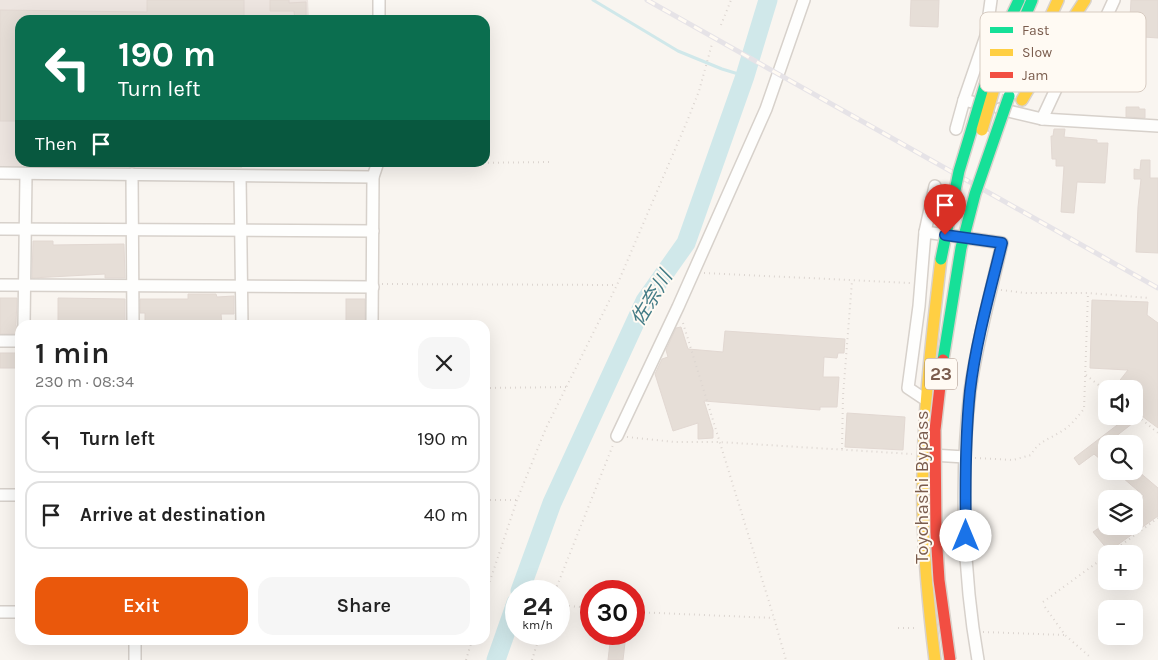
<!DOCTYPE html>
<meta charset="utf-8">
<style>
:root{--surface:#fff;--page:#f6f6f6;--text:#222;--muted:#767676;--line:#e0e0e0;--accent:#ea580c}
body{margin:0;font-family:Karla,"Noto Sans JP",sans-serif;background:var(--page);color:var(--text);height:100vh;display:flex;flex-direction:column;font-size:19px;white-space:nowrap}
*{box-sizing:border-box;margin:0}
p{font-size:16px;color:var(--muted)}
.icon{flex:none;width:28px;height:28px;fill:none;stroke:currentColor;stroke-width:2;stroke-linecap:round;stroke-linejoin:round}
.map{position:relative;flex:1;overflow:hidden}
.side{position:absolute;left:15px;top:320px;width:475px;height:325px;display:flex;flex-direction:column;background:var(--surface);border-radius:15px;box-shadow:0 5px 20px #0002}
.side>*{flex:none}
.banner{position:absolute;left:15px;top:15px;width:475px;height:152px;border-radius:15px;box-shadow:0 5px 20px #0002;background:#0b6e4f;color:#fff;overflow:hidden}
.controls{position:absolute;left:1098px;top:380px;display:grid;gap:10px}
.controls a{display:grid;place-items:center;width:45px;height:45px;border-radius:10px;background:var(--surface);box-shadow:0 5px 20px #0002;font-size:25px}
.speed{position:absolute;left:505px;top:580px;display:flex;gap:10px;font-size:25px;font-weight:700;text-align:center}
.speed>*{display:grid;place-content:center;width:65px;height:65px;border-radius:50%;background:var(--surface);box-shadow:0 5px 20px #0002;line-height:1}
.speed small{font-size:12px;font-weight:400}
.speed .limit{border:8px solid #d22;background:#fff;color:#111}
.pin{position:absolute;display:grid;place-items:center;width:42px;height:42px;color:#fff;margin:-51px -21px;border-radius:50% 50% 50% 0;rotate:-45deg;box-shadow:0 0 5px #0007}
.pin .icon{rotate:45deg}
.me{position:absolute;width:55px;margin:-28px;rotate:0deg;stroke-linejoin:round;filter:drop-shadow(0 0 4px #0008)}
.turn{display:flex;align-items:center;gap:18px;height:105px;padding:0 20px;font-size:22px}
.turn .icon{width:65px;height:65px;stroke-width:2.5}
.turn b{display:block;font-size:35px;line-height:42px}
.then{display:flex;align-items:center;height:48px;padding:0 20px;background:#0003;gap:10px;font-size:19px}
.round{display:grid;place-items:center;flex:none;width:52px;height:52px;border-radius:15px;background:var(--page)}
.summary{display:flex;align-items:center;justify-content:space-between;height:85px;padding:0 20px}
h1{font-size:30px;font-weight:600;line-height:38px}
.button{display:flex;gap:10px;margin-top:auto;padding:10px 20px}
.button a{flex:1;height:58px;border-radius:15px;background:var(--accent);color:#fff;font-size:20px;font-weight:600;line-height:58px;text-align:center}
.button a+a{background:var(--page);color:var(--text)}
ul{padding:0;list-style:none}
li{display:flex;align-items:center;gap:15px;height:68px;margin:0 10px 8px;padding:0 10px;border:2px solid var(--line);border-radius:15px}
li div{flex:1}
li b{display:block;font-size:19px}
li em{font-style:normal}
.map>svg:first-child{display:block}
.industrial{fill:#ede5e0}
.lines{fill:none;stroke-linecap:round;stroke-linejoin:round}
.stream{stroke:#d0e8ea;stroke-width:3}
.river{stroke:#d0e8ea;stroke-width:19}
.building{fill:#e6ded7;stroke:#e2d8d2}
.street-casing{stroke:#d7d1cb;stroke-width:14}
.fast-casing{stroke:#d9d2cb;stroke-width:14}
.slow-casing{stroke:#d9d2cb;stroke-width:14}
.path{stroke:#dcd5d0;stroke-width:2;stroke-dasharray:1 4;stroke-linecap:butt}
.street{stroke:#fefefd;stroke-width:11}
.fast{stroke:#16e098;stroke-width:11}
.slow{stroke:#ffcf43;stroke-width:11}
.rail-casing{stroke:#e6e3e7;stroke-width:5}
.rail{stroke:#fffaf3;stroke-width:3;stroke-dasharray:9;stroke-linecap:butt}
.fast-bridge-casing{stroke:#d9d2cb;stroke-width:14;stroke-linecap:butt}
.slow-bridge-casing{stroke:#d9d2cb;stroke-width:14;stroke-linecap:butt}
.jam-bridge-casing{stroke:#d9d2cb;stroke-width:14;stroke-linecap:butt}
.fast-bridge{stroke:#16e098;stroke-width:11}
.slow-bridge{stroke:#ffcf43;stroke-width:11}
.jam-bridge{stroke:#f24e42;stroke-width:11}
.route-casing{stroke:#114b97;stroke-width:12}
.route{stroke:#1a73e8;stroke-width:9}
.labels{text-anchor:middle;stroke-width:4;stroke-linejoin:round;paint-order:stroke}
.shield{fill:#fffaf3;stroke:#a28b7f;stroke-width:1}
.shield-label{font-size:18px;font-weight:bold;fill:#7a5c4d}
.street-label{font-size:19px;fill:#7a5c4d;stroke:#fffaf3}
.water-label{font-size:20px;font-style:italic;fill:#437c86;stroke:#fffaf3}
.key{fill:#fffaf3;stroke:#d7cbc1;stroke-width:1}
.key-label{font-size:14px;fill:#7a5c4d}
</style>
<div class="map">
<svg width="1158" height="660" viewBox="0 0 1158 660">
<rect width="100%" height="100%" fill="#f9f5f0"/>
<polygon class="industrial" points="0,0 308,0 309,20 20,20 20,162 243,162 242,168 0,167"/>
<g class="lines">
<polyline class="stream" points="593,0 678,51 722,69 745,76"/>
<g class="river">
<polyline points="520,591 552,503 645,301 686,243 745,76 768,0"/>
<polyline points="496,660 516,603"/>
</g>
</g>
<g class="building">
<polygon points="147,0 244,0 244,20 20,20 20,121 0,121 0,10 147,12"/>
<polygon points="270,0 289,0 289,3 306,2 306,20 295,20 294,11 270,11"/>
<polygon points="911,0 939,0 938,27 910,26"/>
<polygon points="1131,0 1158,0 1158,38 1129,36"/>
<polygon points="1126,107 1139,107 1139,109 1145,109 1145,118 1126,117"/>
<polygon points="1054,129 1065,129 1064,137 1097,140 1097,143 1108,143 1105,183 1077,182 1074,213 1061,212 1064,166 1056,166 1056,159 1052,159 1051,136 1053,136"/>
<polygon points="1141,160 1150,160 1150,178 1158,178 1158,253 1136,252 1138,207 1141,179 1134,179 1134,169 1140,170"/>
<polygon points="33,241 53,241 53,245 124,244 125,278 105,278 105,274 32,278"/>
<polygon points="188,294 216,294 217,297 234,296 234,314 221,314 222,325 145,325 145,313 140,313 140,299 188,299"/>
<polygon points="0,298 17,298 16,325 19,334 0,334"/>
<polygon points="58,298 125,299 125,325 58,325"/>
<rect x="346" y="299" width="19" height="26"/>
<polygon points="1092,300 1148,302 1147,315 1158,323 1158,428 1142,416 1106,444 1106,464 1094,454 1079,465 1074,458 1129,416 1134,416 1134,389 1113,389 1128,370 1090,368"/>
<polygon points="681,327 688,349 723,352 725,331 845,339 844,353 838,353 837,358 824,357 823,377 839,377 837,407 820,407 820,410 704,401 713,430 713,438 698,439 698,423 673,431 655,374 662,359 668,357 666,350 676,328"/>
<rect x="0" y="353" width="20" height="15"/>
<polygon points="847,413 905,417 903,450 845,447"/>
<polygon points="1115,471 1138,471 1158,488 1158,516 1109,551 1093,532 1102,526 1134,526 1134,503 1144,496"/>
<polygon points="611,634 626,634 623,660 608,660"/>
</g>
<g class="lines">
<defs>
<g id="street">
<polyline points="379,20 379,0"/>
<polyline points="984,105 964,100 986,36 991,0"/>
<polyline points="1000,109 1042,119 1070,59 1087,54 1091,50 1114,0"/>
<polyline points="1042,119 1158,126"/>
<polyline points="956,129 964,100"/>
<polyline points="0,173 373,177"/>
<polyline points="132,174 133,325"/>
<polyline points="240,176 242,325"/>
<polyline points="0,229 373,231"/>
<polyline points="925,232 935,186"/>
<polyline points="0,285 373,287"/>
<polyline points="24,325 26,174"/>
<polyline points="372,325 373,177 378,162"/>
<polyline points="0,341 20,341"/>
<path d="M926 400 908 388 919 306 925 232 1002 243C991 292 977 341 970 391 960 477 963 575 978 660"/>
<polyline points="617,436 678,307 766,109 804,0"/>
<polyline points="932,455 965,457"/>
<polyline points="0,495 20,495"/>
<polyline points="0,612 20,612"/>
<polyline points="135,640 135,660"/>
</g>
<g id="fast">
<polyline points="985,85 1002,36 1019,0"/>
<polyline points="994,89 1032,0"/>
</g>
<g id="slow">
<polyline points="1024,75 1058,0"/>
<polyline points="1022,100 1043,64 1085,0"/>
<path d="M935 660C929 611 924 562 923 513 921 428 931 343 941 259"/>
</g>
</defs>
<use href="#street" class="street-casing"/>
<use href="#fast" class="fast-casing"/>
<use href="#slow" class="slow-casing"/>
<g class="path">
<polyline points="721,25 731,0"/>
<polyline points="485,39 489,39"/>
<polyline points="388,164 553,162"/>
<polyline points="704,273 911,283"/>
<polyline points="382,284 617,285"/>
<polyline points="1001,290 1026,293 1088,293 1149,298"/>
<polyline points="683,323 774,618 786,660"/>
<polyline points="1086,375 1106,391"/>
<polyline points="485,388 567,387"/>
<polyline points="1134,413 1158,433"/>
<polyline points="627,437 675,442 719,442 912,454"/>
<polyline points="842,449 843,396 852,281"/>
<path d="M975 458 1013 460 1031 455C1038 441 1050 439 1062 431 1071 426 1077 417 1084 409L1088 293"/>
<polyline points="485,500 517,500"/>
<polyline points="1109,554 1158,518"/>
<polyline points="555,591 613,445"/>
<polyline points="485,596 517,500 546,428 617,285 688,119 699,91 712,44"/>
<polyline points="1043,602 1106,556"/>
<polyline points="559,605 591,608"/>
<polyline points="1045,607 1065,635 1090,657"/>
<polyline points="634,612 774,618"/>
<polyline points="898,628 918,628"/>
<polyline points="983,632 1065,635"/>
<polyline points="466,660 472,640"/>
<polyline points="532,660 540,634"/>
</g>
<use href="#street" class="street"/>
<use href="#fast" class="fast"/>
<use href="#slow" class="slow"/>
<defs>
<polyline id="rail" points="647,0 1158,288"/>
</defs>
<use href="#rail" class="rail-casing"/>
<use href="#rail" class="rail"/>
<defs>
<g id="fast-bridge">
<polyline points="941,259 959,171 985,85"/>
<polyline points="943,360 961,248 975,194 1009,96"/>
</g>
<polyline id="slow-bridge" points="982,130 994,89"/>
<polyline id="jam-bridge" points="943,360 935,430 936,532 939,580 950,660"/>
</defs>
<use href="#fast-bridge" class="fast-bridge-casing"/>
<use href="#slow-bridge" class="slow-bridge-casing"/>
<use href="#jam-bridge" class="jam-bridge-casing"/>
<use href="#fast-bridge" class="fast-bridge"/>
<use href="#slow-bridge" class="slow-bridge"/>
<use href="#jam-bridge" class="jam-bridge"/>
</g>
<g class="lines">
<defs>
<path id="route" d="M945 235 1002 243C990 292 976 341 970 391 965 439 965 487 966 536"/>
</defs>
<use href="#route" class="route-casing"/>
<use href="#route" class="route"/>
</g>
<g class="labels">
<rect class="shield" x="925" y="358.5" width="32" height="31" rx="4"/>
<g class="shield-label">
<text x="941" y="380">23</text>
</g>
<g class="street-label">
<text transform="translate(921 487) rotate(-90)" y="7">Toyohashi Bypass</text>
</g>
<g class="water-label">
<text transform="translate(651 298) rotate(-59)" y="7">佐奈川</text>
</g>
</g>
<rect x="980" y="12" width="166" height="80" rx="8" class="key"/>
<rect x="990" y="27" width="23" height="6" fill="#16e098"/>
<rect x="990" y="49" width="23" height="7" fill="#ffcf43"/>
<rect x="990" y="72" width="23" height="6" fill="#f24e42"/>
<g class="key-label">
<text x="1022" y="35">Fast</text>
<text x="1022" y="57">Slow</text>
<text x="1022" y="80">Jam</text>
</g>
</svg>
<div class="controls">
<a><svg class="icon" aria-label="sound" viewBox="0 0 24 24"><path d="M4 9h4l5-4v14l-5-4H4zM17 9q2 3 0 6"/></svg></a>
<a><svg class="icon" aria-label="search" viewBox="0 0 24 24"><circle cx="10" cy="10" r="6"/><path d="M15 15l6 6"/></svg></a>
<a><svg class="icon" aria-label="layers" viewBox="0 0 24 24"><path d="M12 4l9 5-9 5-9-5zM3 14l9 5 9-5"/></svg></a>
<a>+</a>
<a>−</a>
</div>
<div class="speed"><div>24<small>km/h</small></div><div class="limit">30</div></div>
<div class="pin" style="left:945px;top:235px;background:#d93025"><svg class="icon" aria-label="arrive" viewBox="0 0 24 24"><path d="M6 21V4h12l-3 4 3 4H6"/></svg></div>
<svg class="me" style="left:966px;top:536px" viewBox="-20 -20 40 40"><circle r="19" fill="#fff"/><path d="M0-13L10 11 0 6-10 11z" fill="#1a73e8"/></svg>
<div class="banner">
<div class="turn"><svg class="icon" aria-label="left" viewBox="0 0 24 24"><path d="M17 20v-9H6M10 6l-5 5 5 5"/></svg><div><b>190 m</b>Turn left</div></div>
<div class="then">Then<svg class="icon" aria-label="arrive" viewBox="0 0 24 24"><path d="M6 21V4h12l-3 4 3 4H6"/></svg></div>
</div>
<section class="side">
<div class="summary"><div><h1>1 min</h1><p>230 m · 08:34</p></div><a class="round"><svg class="icon" aria-label="close" viewBox="0 0 24 24"><path d="M6 6l12 12M18 6L6 18"/></svg></a></div>
<ul>
<li><svg class="icon" aria-label="left" viewBox="0 0 24 24"><path d="M17 20v-9H6M10 6l-5 5 5 5"/></svg><div><b>Turn left</b></div><em>190 m</em></li>
<li><svg class="icon" aria-label="arrive" viewBox="0 0 24 24"><path d="M6 21V4h12l-3 4 3 4H6"/></svg><div><b>Arrive at destination</b></div><em>40 m</em></li>
</ul>
<div class="button"><a>Exit</a><a>Share</a></div>
</section>
</div>
